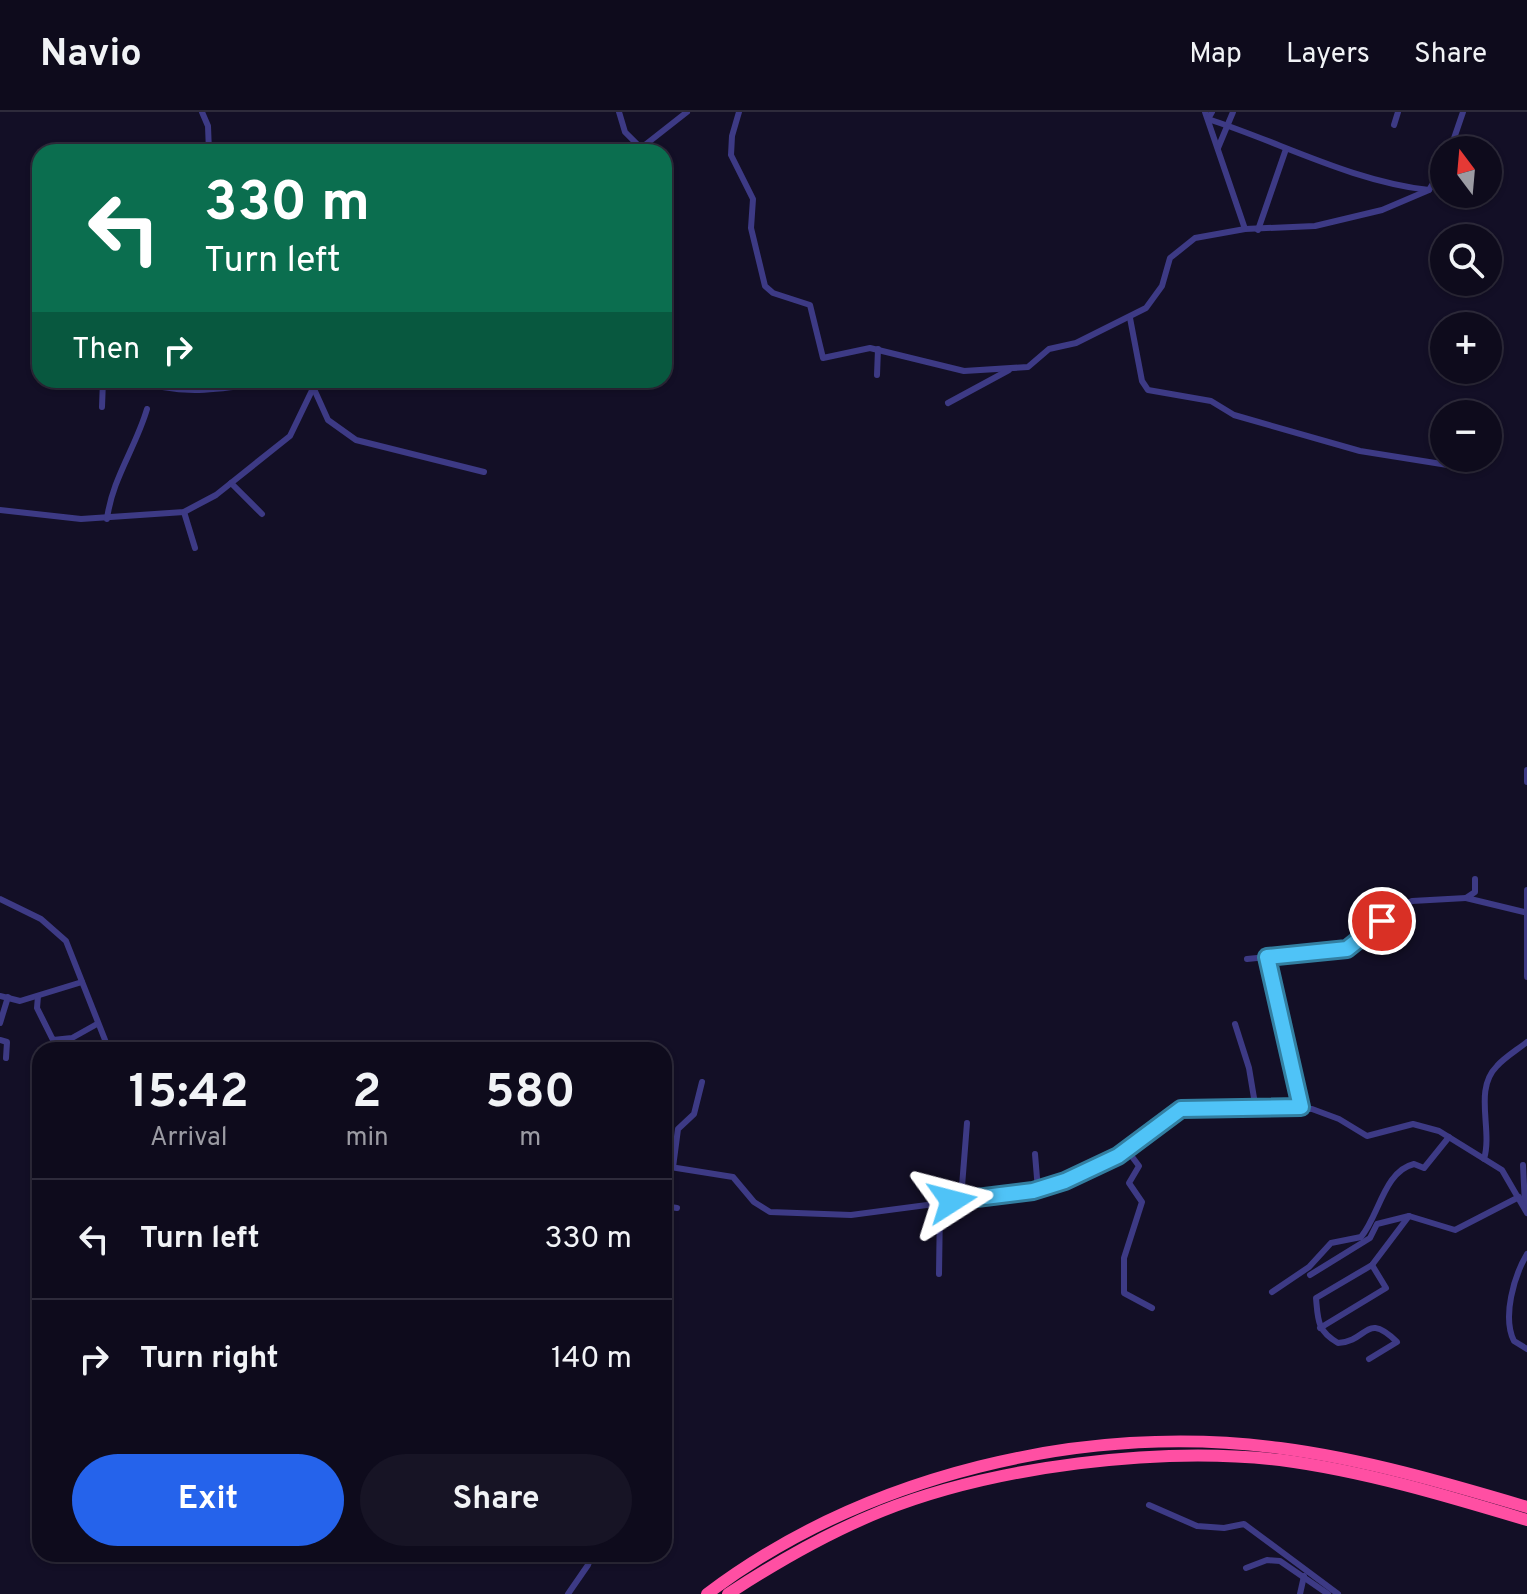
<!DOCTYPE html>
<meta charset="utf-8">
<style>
:root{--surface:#0e0b1c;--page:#171425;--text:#f1f3f6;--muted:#9b9ba3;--line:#2e2b3b;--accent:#2563eb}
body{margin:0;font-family:Overpass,sans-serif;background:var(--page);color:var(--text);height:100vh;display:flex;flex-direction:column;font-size:30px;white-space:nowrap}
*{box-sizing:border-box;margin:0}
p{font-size:26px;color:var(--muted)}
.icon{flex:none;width:44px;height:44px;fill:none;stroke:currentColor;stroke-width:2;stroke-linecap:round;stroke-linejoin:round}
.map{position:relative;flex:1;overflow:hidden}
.drawer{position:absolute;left:32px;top:930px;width:640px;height:520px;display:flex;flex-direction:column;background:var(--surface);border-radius:24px;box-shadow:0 2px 6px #0004,0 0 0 2px var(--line)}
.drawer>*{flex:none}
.banner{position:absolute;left:32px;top:32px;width:640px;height:244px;border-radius:24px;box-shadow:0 2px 6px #0004,0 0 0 2px var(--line);background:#0b6e4f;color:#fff;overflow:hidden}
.needle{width:52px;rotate:344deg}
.controls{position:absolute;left:1430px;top:24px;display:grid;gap:16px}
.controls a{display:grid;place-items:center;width:72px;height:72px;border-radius:50%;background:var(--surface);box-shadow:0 2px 6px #0004,0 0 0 2px var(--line);font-size:40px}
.pin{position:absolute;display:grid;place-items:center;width:68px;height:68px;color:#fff;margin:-34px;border:4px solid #fff;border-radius:50%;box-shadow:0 2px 8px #0007}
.me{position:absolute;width:88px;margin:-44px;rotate:81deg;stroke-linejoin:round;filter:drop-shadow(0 0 6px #0008)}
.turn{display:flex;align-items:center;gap:28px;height:168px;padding:0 40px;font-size:36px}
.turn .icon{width:104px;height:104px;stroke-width:2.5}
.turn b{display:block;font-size:56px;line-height:68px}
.then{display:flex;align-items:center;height:76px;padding:0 40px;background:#0003;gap:16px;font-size:30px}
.eta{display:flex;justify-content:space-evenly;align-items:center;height:136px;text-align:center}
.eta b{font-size:48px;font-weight:700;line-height:56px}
.action{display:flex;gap:16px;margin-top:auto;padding:16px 40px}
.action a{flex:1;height:92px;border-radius:48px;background:var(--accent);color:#fff;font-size:32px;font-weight:700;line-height:92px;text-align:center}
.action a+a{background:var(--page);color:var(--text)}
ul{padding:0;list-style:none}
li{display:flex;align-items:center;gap:24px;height:120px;padding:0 40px;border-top:2px solid var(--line)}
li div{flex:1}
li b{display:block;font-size:30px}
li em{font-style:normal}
header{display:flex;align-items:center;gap:48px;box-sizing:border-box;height:112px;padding:0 40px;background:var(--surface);border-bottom:2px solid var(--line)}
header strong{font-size:38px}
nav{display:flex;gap:44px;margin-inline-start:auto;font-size:28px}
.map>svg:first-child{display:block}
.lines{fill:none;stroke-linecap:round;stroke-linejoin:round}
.minor{stroke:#3d3a85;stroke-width:6}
.motorway{stroke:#ff4fa3;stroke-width:12}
.route-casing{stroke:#337fa1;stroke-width:20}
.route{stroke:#4fc3f7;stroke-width:14}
</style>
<header>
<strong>Navio</strong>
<nav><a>Map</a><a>Layers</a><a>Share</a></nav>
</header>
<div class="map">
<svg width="1527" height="1482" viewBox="0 0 1527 1482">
<rect width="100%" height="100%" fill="#130f26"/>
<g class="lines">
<g class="minor">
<polyline points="202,0 208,14 209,40"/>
<polyline points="619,0 625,20 640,35"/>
<polyline points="739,0 732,24 731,43 753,87 751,116 765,174 773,181 810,193 823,246 870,236 964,259 1028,255 1049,237 1076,231 1146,196 1162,174 1170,146 1195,126 1245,117 1315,114 1382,98 1429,78 1444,53"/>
<polyline points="1205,0 1245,117"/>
<path d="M1212 0 1208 7C1282 31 1351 69 1429 78"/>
<polyline points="1394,13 1398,0"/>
<polyline points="1218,36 1233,0"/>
<polyline points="1450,38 1463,0"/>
<polyline points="636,40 687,0"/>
<polyline points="1258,118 1286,37"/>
<polyline points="1130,206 1142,269 1148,278 1211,289 1234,303 1360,339 1454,354"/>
<polyline points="877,263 878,237"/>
<path d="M139 268C183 287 238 274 284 268"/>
<polyline points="314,277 328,308 356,328 484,360"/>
<polyline points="948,291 1009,258"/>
<polyline points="102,295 103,268"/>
<polyline points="231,371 262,402"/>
<polyline points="0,398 81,407 184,400 216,383 290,324 317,268"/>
<polyline points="184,400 195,436"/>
<path d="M107 407C112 367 136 335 147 297"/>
<polyline points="1527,658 1527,670"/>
<polyline points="1475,767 1475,780 1466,786 1524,800"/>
<polyline points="1527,778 1527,865"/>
<polyline points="0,787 41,807 66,829 109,938"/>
<polyline points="1267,845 1301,995"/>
<polyline points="1247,847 1347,837 1399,795 1412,789 1466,786"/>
<polyline points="0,884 20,889 82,870"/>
<polyline points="38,884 37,896 53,928 72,926 97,912"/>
<polyline points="0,911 8,885"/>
<polyline points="1235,912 1249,956 1256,998"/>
<polyline points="0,928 7,930 6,946"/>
<polyline points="200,938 216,934 233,938"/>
<polyline points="1127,1038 1139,1054 1129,1071 1142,1090 1124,1146 1124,1181 1152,1196"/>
<polyline points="1035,1042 1038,1078"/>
<path d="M1484 1047C1493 1017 1473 978 1497 954 1505 945 1517 938 1527 930"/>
<polyline points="1523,1053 1525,1093"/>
<polyline points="664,1054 733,1065 754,1090 770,1100 851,1103 1033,1079 1065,1069 1118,1044 1181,997 1312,997 1339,1007 1367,1024 1413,1012 1439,1019 1502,1058 1527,1101"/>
<polyline points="673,1055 678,1017 694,1002 702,970"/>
<polyline points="961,1087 967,1011"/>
<polyline points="664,1094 677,1096"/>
<path d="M1527 1142C1514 1164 1502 1205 1514 1229L1527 1237"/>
<polyline points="939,1162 940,1092"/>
<polyline points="1310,1163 1370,1126 1377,1112 1409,1104"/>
<path d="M1272 1180 1309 1155 1331 1131 1361 1125C1379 1104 1384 1059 1414 1052L1424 1056 1449 1025"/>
<polyline points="1320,1216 1386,1176 1372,1153"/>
<path d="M1369 1247 1397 1230C1365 1199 1369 1229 1338 1231 1317 1219 1318 1208 1316 1186L1372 1153 1409 1104 1455 1118 1519 1085"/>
<polyline points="1149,1393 1197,1414 1224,1416 1244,1412 1338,1482"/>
<polyline points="1246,1456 1267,1448 1280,1449 1328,1482"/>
<polyline points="568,1482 588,1453 592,1442"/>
<polyline points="1300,1482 1304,1464"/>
</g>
<g class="motorway">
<path d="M707 1482C865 1363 1084 1310 1280 1336 1364 1347 1446 1371 1527 1395"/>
<path d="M728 1482C777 1450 827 1421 882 1399 995 1354 1160 1334 1280 1348 1364 1359 1447 1384 1527 1408"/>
</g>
</g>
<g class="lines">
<defs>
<polyline id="route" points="952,1089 1033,1079 1065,1069 1118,1044 1181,997 1301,995 1267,845 1347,837 1382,809"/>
</defs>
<use href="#route" class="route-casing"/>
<use href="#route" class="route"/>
</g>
</svg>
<div class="controls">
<a><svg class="needle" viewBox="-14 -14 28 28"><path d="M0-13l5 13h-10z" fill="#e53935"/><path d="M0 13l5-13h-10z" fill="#9b9ba3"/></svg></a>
<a><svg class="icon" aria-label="search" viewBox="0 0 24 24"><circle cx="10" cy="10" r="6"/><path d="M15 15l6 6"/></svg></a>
<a>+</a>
<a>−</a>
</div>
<div class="pin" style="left:1382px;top:809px;background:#d93025"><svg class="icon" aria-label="arrive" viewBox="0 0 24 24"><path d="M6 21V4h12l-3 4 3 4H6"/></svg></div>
<svg class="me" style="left:952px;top:1089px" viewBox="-20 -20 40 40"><path d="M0-17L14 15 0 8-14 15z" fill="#4fc3f7" stroke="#fff" stroke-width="4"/></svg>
<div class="banner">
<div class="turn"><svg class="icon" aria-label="left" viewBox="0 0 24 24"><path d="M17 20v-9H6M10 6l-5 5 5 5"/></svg><div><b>330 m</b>Turn left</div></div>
<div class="then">Then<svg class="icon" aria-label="right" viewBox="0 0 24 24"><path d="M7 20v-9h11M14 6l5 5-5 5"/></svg></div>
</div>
<section class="drawer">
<div class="eta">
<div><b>15:42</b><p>Arrival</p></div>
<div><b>2</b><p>min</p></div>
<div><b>580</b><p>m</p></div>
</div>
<ul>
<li><svg class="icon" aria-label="left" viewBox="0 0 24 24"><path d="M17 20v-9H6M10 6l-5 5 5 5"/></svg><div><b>Turn left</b></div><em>330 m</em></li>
<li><svg class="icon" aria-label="right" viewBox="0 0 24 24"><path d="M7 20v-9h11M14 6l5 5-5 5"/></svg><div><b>Turn right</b></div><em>140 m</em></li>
</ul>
<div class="action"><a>Exit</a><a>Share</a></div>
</section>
</div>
